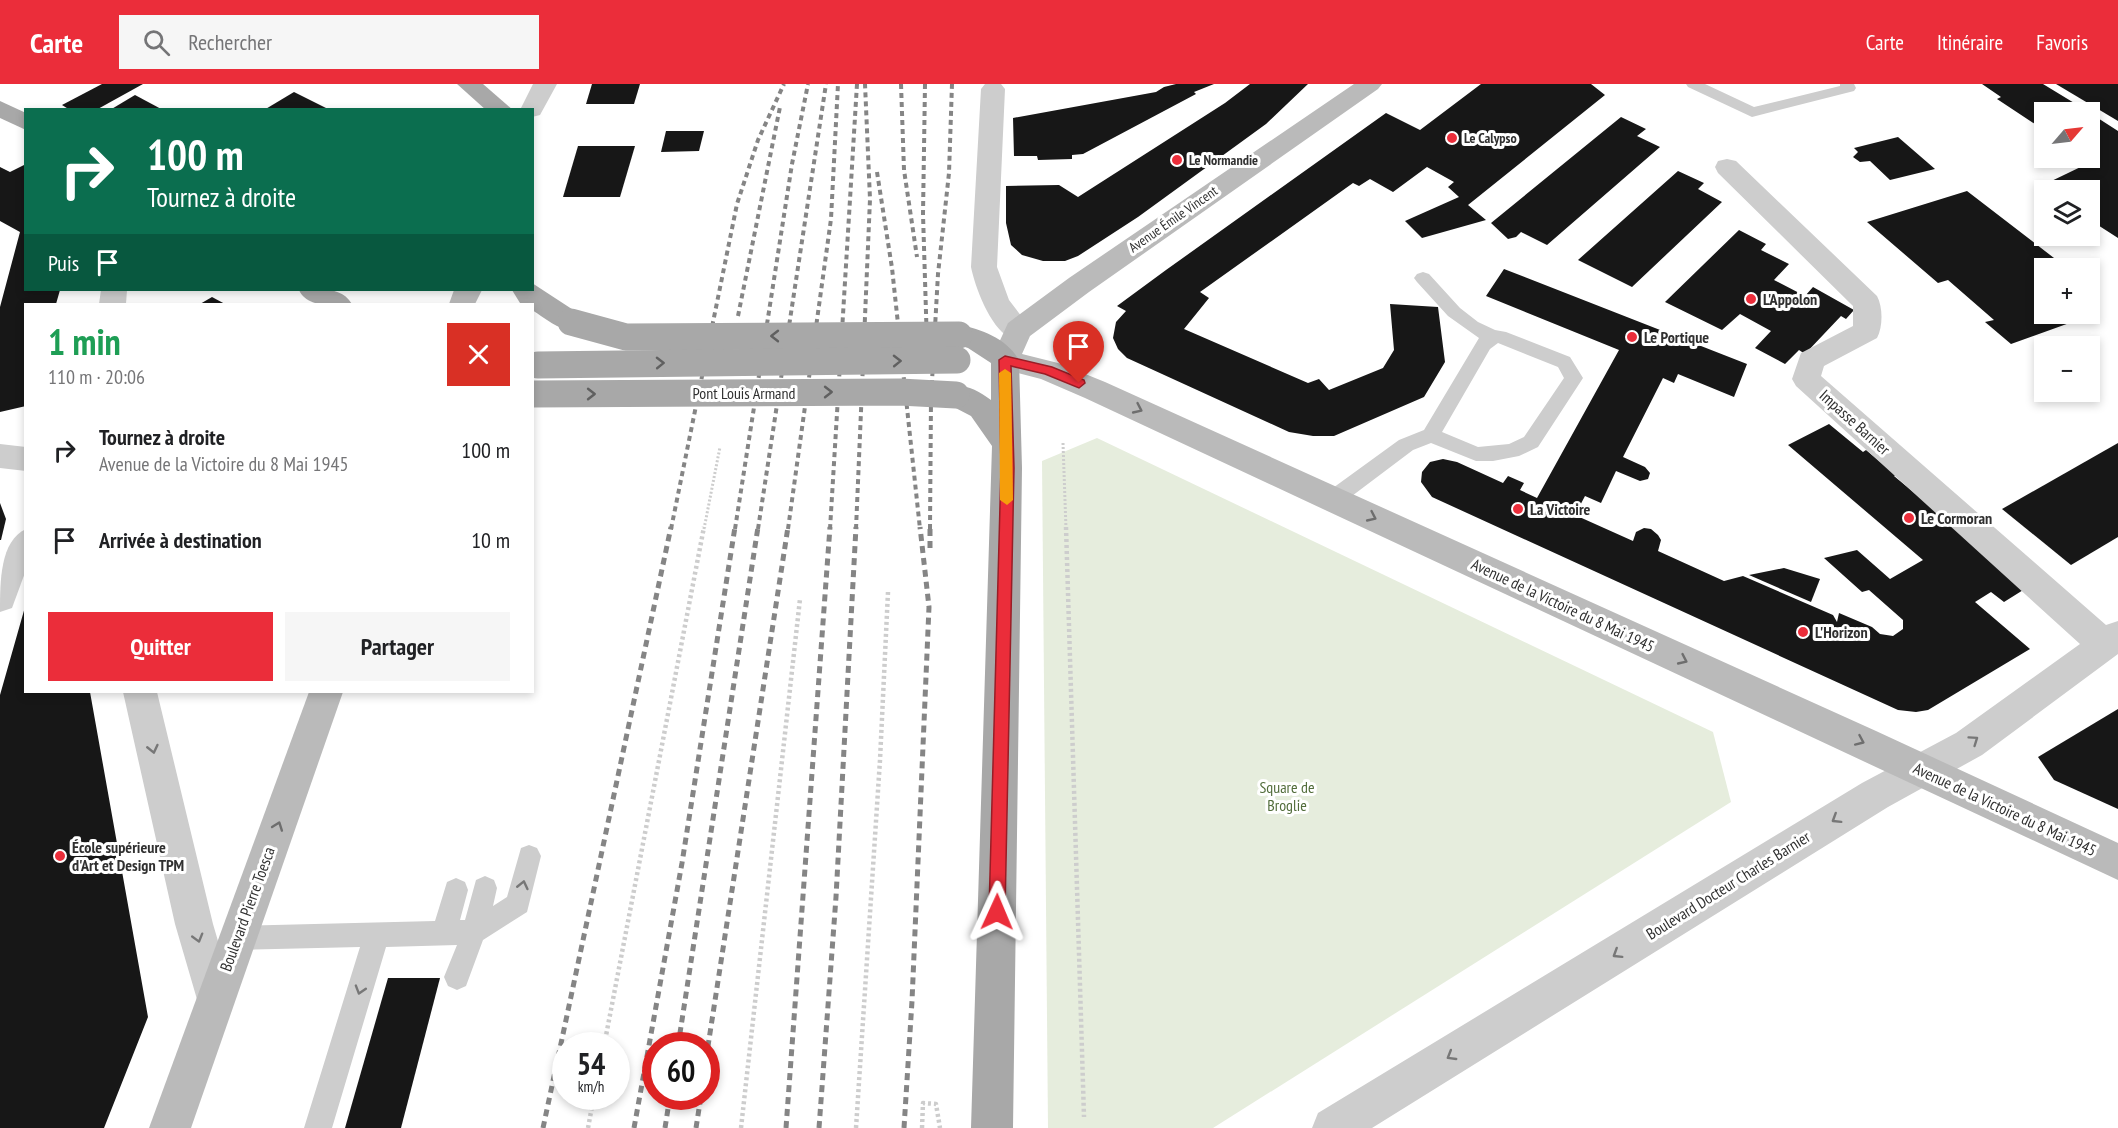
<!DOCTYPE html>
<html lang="fr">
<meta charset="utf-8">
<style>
:root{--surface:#fff;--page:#f6f6f6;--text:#202124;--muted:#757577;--accent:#eb2d3a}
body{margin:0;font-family:"PT Sans Narrow",sans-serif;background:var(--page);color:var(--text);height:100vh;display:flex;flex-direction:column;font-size:22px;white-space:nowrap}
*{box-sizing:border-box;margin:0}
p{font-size:20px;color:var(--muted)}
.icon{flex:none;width:33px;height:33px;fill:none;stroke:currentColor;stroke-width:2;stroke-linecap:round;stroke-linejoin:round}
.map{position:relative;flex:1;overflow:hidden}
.drawer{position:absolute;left:24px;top:219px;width:510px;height:390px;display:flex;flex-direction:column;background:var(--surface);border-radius:0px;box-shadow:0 3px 9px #0003}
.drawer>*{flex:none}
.top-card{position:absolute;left:24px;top:24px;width:510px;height:183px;border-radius:0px;box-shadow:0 3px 9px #0003;background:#0b6e4f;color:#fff;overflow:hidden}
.needle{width:39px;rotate:62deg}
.tools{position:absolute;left:2034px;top:18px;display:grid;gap:12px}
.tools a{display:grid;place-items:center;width:66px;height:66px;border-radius:0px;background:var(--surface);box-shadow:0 3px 9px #0003;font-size:30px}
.speed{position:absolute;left:552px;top:948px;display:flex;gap:12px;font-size:30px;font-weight:700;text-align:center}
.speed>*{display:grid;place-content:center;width:78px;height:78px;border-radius:50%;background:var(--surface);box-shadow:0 3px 9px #0003;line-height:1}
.speed small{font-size:15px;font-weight:400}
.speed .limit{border:9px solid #d22;background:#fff;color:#111}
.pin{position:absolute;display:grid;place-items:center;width:51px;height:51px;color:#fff;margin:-62px -26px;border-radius:50% 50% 50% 0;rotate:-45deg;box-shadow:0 0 6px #0007}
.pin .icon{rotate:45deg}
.me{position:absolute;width:66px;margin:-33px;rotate:1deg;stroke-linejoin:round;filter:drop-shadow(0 0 4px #0008)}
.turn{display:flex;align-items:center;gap:21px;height:126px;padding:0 24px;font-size:27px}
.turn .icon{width:78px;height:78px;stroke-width:2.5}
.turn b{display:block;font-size:42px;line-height:51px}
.then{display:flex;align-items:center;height:57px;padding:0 24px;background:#0003;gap:12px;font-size:22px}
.round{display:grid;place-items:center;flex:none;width:63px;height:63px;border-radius:0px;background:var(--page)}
.summary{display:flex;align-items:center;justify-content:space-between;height:102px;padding:0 24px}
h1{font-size:36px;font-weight:700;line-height:45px;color:#1e9e55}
.primary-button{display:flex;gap:12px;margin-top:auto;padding:12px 24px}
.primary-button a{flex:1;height:69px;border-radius:0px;background:var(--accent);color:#fff;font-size:24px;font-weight:700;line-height:69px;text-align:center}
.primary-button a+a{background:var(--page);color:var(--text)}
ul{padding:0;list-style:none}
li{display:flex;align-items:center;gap:18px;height:90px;padding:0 24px}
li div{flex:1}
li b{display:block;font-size:22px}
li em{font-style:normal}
header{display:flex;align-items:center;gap:36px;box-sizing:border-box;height:84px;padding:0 30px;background:var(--accent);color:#fff}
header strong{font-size:28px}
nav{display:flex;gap:33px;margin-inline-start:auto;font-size:21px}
.search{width:420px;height:54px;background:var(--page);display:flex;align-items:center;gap:15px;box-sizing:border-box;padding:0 21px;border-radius:0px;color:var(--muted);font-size:22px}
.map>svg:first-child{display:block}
.green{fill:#e6eddd}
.building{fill:#171717}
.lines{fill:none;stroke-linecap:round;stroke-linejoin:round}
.path-far1{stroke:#cdcdcd;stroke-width:3;stroke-dasharray:2 2;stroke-linecap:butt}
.path{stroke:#cdcdcd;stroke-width:4.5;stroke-dasharray:3 3;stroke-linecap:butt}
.lane{fill:#cdcdcd;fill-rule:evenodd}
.street{fill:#cdcdcd;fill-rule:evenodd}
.secondary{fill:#bababa;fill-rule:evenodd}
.primary{fill:#a8a8a8;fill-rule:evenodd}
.rail-far1{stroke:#858585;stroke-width:4;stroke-dasharray:5 4;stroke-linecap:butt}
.rail{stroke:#858585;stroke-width:5;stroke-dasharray:7 5;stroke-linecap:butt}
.primary-bridge{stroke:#a8a8a8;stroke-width:27}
.oneway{stroke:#606060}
.oneway2{stroke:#6e6e6e}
.oneway3{stroke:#777}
.route{fill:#eb2d3a;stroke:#991d26;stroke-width:1.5}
.slow{fill:#f59e0b}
.poi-dot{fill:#eb2d3a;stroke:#fff;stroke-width:2}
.labels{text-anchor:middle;stroke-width:6;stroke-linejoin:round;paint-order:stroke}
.far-poi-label{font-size:14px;font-weight:bold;fill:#303030;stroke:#fff;text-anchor:start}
.far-street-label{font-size:14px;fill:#303030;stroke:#fff}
.poi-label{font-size:16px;font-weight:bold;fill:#303030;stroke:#fff;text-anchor:start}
.street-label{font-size:16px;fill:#303030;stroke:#fff}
.park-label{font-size:16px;fill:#526d3b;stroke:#fff}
</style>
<header>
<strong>Carte</strong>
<div class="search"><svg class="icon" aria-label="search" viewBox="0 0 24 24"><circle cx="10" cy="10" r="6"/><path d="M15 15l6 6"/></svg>Rechercher</div>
<nav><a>Carte</a><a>Itinéraire</a><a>Favoris</a></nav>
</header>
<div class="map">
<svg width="2118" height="1044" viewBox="0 0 2118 1044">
<rect width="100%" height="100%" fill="#fff"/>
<polygon class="green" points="1097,354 1713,648 1731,718 1213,1044 1048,1044 1042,377"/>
<g class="building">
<polygon points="102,0 143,0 96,26 70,26 62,21"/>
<polygon points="592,0 640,0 634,20 586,20"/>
<polygon points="1176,0 1214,0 1194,8 1196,10 1083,70 1072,71 1072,75 1038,76 1037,72 1014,72 1013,34 1156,8 1164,3"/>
<polygon points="1250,0 1308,0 1266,40 1138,133 1078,172 1065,177 1043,177 1022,171 1011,161 1006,139 1006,102 1059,101 1078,113 1225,19"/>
<polygon points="1481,0 1591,0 1605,11 1468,121 1486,136 1422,154 1405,137 1459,113 1448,103 1454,98 1427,83 1393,108 1370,95 1359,102 1353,99 1200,208 1209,214 1184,245 1308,299 1319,295 1329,306 1383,284 1394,266 1390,220 1438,223 1445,278 1424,313 1334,352 1313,352 1289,348 1127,274 1118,265 1113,254 1116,238 1126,227 1117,222 1166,186 1386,29 1420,46"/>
<polygon points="1982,0 2043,0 2089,28 2044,28 2044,46 1997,15 2001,13"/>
<polygon points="2056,0 2118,0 2118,37"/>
<polygon points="294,8 330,26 264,26"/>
<polygon points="135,11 163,26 110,26"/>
<polygon points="2090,29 2118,47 2118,154 2090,136 2090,106 2045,106 2039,103 2093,77 2090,75"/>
<polygon points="1621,33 1646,45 1637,52 1660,63 1547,161 1521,148 1516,153 1508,155 1491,139"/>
<polygon points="666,47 704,47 699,67 661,68"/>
<polygon points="1898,53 1935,85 1890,96 1870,77 1860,78 1853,73 1858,68 1854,64"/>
<polygon points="578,62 635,62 620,113 563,113"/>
<polygon points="26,80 26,206 60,206 56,220 26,220 26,322 0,328 0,223 20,148 0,137 0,83 10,88"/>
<polygon points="1678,87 1704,99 1698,105 1722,118 1632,203 1578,176"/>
<polygon points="1967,107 2067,184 2044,184 2044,230 2066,230 2075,237 2011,260 1985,238 1994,236 1948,196 1938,199 1867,138"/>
<polygon points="1739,146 1766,160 1761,166 1789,180 1774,196 1805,212 1813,203 1854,226 1846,235 1841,232 1805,270 1799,266 1785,280 1755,264 1771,247 1740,230 1722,246 1665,218"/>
<polygon points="1504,185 1747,280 1734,313 1678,290 1674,299 1663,294 1623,373 1645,383 1650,389 1648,395 1640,397 1616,387 1601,419 1585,412 1575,431 1633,457 1636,448 1644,444 1651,445 1658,451 1661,456 1658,467 1724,497 1743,492 1833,531 1837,538 1839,529 1872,543 1880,550 1893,552 1903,545 1903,536 1869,506 1862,508 1824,474 1857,466 1890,495 1923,476 1788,361 1829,340 1863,368 1866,366 1896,391 1894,392 2028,503 2004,518 1991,508 1975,518 2030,565 1928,626 1916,628 1898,626 1432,413 1421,398 1422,388 1430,378 1443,375 1457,378 1503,399 1508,392 1524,399 1520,406 1537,414 1619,266 1486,212"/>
<polygon points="212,213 225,220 200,220"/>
<polygon points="2118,359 2118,453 2071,481 2002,425"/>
<polygon points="0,419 6,435 1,456 0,456"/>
<polygon points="1784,484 1820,495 1811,518 1749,491"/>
<polygon points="25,523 26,608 90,608 148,933 104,1044 0,1044 0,611"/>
<polygon points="2118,625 2118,725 2054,696 2038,673"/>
<polygon points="388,894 440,894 401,1044 345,1044"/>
</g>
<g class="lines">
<g class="path-far1">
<polyline points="1081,263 1086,242"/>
<polyline points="1063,359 1066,445"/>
<polyline points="704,445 720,363"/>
</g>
<g class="path">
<polyline points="1066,443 1084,1033"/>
<polyline points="604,962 704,443"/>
<polyline points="588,1044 594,1012"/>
<polyline points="741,1044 800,515"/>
<polyline points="856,1044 880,676 888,508"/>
<polyline points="922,1044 923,1019 936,1020 940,1044"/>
</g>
<g class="lane">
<polygon points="1686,0 1705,0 1754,23 1840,2 1840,0 1854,0 1856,4 1854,7 1752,33 1688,3"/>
<path d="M1423 188 1429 190 1460 224 1478 238 1495 246 1506 248 1570 273 1583 294 1538 363 1519 372 1493 377H1476L1431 359 1413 366 1340 421 1333 423 1326 421 1323 415 1326 409 1399 356 1424 346 1479 254 1448 232 1417 198 1414 194 1417 190ZM1498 259 1558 283 1564 294 1524 353 1509 360 1478 363 1442 348 1490 265Z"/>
<polygon points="529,761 537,764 541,772 527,828 483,856 466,902 457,906 448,902 444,893 457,861 386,863 332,1044 304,1044 360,863 237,866 228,863 225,854 228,845 237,842 435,837 447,798 456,794 465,798 468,806 460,836 465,836 476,796 485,792 494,796 497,804 493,822 507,813 521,764"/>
</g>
<g class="street">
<polygon points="533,0 557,0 540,31 532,33 532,26 520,26"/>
<path d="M985 0H1001L1005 5 997 183 1009 216 1032 246 1028 253C1021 255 1016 257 1009 253 990 243 975 203 971 183L981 5Z"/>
<path d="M1727 75 1736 77 1877 212C1883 223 1883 243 1877 254L1824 282 1821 292 2106 541 2118 537V570L1982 671 1888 723 1372 1044H1312L1318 1029 1862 699 1956 649 2080 560 1796 302 1792 295 1801 269 1853 242V222L1718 89 1715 83 1718 77Z"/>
<polygon points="101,206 127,206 126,220 99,220"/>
<polygon points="0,360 26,363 26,387 0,384"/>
<path d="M26 445V486L12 524 0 528C0 497 0 457 26 445Z"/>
<polygon points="123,608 157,608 213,840 235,915 229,929 215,935 201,929 175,840"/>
</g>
<g class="secondary">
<polygon points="1354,0 1382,0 1378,5 1089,208 1030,252 1022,270 1058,279 1105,298 1876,647 2118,759 2118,796 1085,314 1041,295 995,283 991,276 1008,239 1069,194"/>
<polygon points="454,206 482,206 475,220 449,220"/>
<polygon points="309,608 343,608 191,1044 149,1044"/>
</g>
<g class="primary">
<polygon points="457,0 483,0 513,26 486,26"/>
<polygon points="0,17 26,29 26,46 0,34"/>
<path d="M532 199 581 231 585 238 581 245C562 250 548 236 532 226V220L520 219 512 206H532Z"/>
<path d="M299 206C318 206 341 201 352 220 334 222 307 224 299 206Z"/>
<path d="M959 241C982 245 1007 255 1019 276L1022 384 1013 1044H971L992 362 971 332 946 319 941 311 946 303C962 298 978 306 991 316V279L968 264 949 258 945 251 949 244Z"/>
</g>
<g class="rail-far1">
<polyline points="901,0 904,86 917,173"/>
<polyline points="925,0 923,130 927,261"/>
<polyline points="877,88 892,184 920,445"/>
<polyline points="738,232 780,23"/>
<polyline points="671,445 737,120 758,56 784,0"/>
<polyline points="735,445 792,80 808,0"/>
<polyline points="758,445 826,0"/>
<polyline points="788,445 831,135 838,0"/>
<polyline points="830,445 857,0"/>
<polyline points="856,445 870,115 865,0"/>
<polyline points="930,445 931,315 938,190 949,89 952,0"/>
</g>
<g class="rail">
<polyline points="930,464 930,443"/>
<polyline points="678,962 758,443"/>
<polyline points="706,975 788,443"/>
<polyline points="543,1044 671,443"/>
<polyline points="634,1044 682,779 735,443"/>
<polyline points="665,1044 670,1012"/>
<polyline points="696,1044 701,1012"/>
<polyline points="786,1044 830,443"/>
<polyline points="819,1044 836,813 856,443"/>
<polyline points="904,1044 912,917 929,523 920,443"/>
</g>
<g class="primary-bridge">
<polyline points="571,238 626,253 959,251"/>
<polyline points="538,281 957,276"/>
<polyline points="532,310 900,308 956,311"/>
</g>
</g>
<defs><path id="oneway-chevron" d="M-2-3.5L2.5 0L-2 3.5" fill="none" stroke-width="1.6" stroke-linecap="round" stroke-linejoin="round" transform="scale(1.5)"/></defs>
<g class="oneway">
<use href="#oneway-chevron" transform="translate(775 252) rotate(180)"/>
<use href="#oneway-chevron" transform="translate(897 277) rotate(-1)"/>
<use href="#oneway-chevron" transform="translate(660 279) rotate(-1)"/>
<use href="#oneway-chevron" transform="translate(828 308)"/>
<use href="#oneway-chevron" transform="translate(591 310)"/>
</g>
<g class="oneway2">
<use href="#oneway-chevron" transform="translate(1138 325) rotate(25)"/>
<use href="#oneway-chevron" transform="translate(1372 433) rotate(25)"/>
<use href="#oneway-chevron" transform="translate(1683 576) rotate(25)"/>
<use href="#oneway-chevron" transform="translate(1860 657) rotate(24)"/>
<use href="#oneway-chevron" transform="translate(278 742) rotate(-70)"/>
</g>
<g class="oneway3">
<use href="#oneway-chevron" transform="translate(1974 656) rotate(-35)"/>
<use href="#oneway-chevron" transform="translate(153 665) rotate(77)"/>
<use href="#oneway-chevron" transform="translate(1836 735) rotate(148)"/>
<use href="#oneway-chevron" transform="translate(523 801) rotate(-77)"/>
<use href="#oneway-chevron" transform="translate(198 854) rotate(74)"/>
<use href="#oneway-chevron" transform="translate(1617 870) rotate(148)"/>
<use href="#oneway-chevron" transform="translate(360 906) rotate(107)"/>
<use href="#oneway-chevron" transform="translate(1451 972) rotate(149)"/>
</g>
<polygon class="route" points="1005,272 1052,283 1084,296 1085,299 1079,304 1045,290 1011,282 1014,384 1005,828 1003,834 997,836 991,834 989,828 1001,384 999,276"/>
<polygon class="slow" points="1005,285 1011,289 1013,416 1007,421 1000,416 999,289"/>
<g class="poi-dot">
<circle cx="1452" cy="54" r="6"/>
<circle cx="1177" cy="76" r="6"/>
<circle cx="1751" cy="215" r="6"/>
<circle cx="1632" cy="253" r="6"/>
<circle cx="1518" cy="425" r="6"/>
<circle cx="1909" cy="434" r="6"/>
<circle cx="1803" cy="548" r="6"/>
<circle cx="60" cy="772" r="6"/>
</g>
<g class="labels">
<g class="far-poi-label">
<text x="1464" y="59">Le Calypso</text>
<text x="1189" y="81">Le Normandie</text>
</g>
<g class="far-street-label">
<text transform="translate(1173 135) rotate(-35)" y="5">Avenue Émile Vincent</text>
</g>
<g class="poi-label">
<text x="1763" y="221">L'Appolon</text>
<text x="1644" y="259">Le Portique</text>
<text x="1530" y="431">La Victoire</text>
<text x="1921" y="440">Le Cormoran</text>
<text x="1815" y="554">L'Horizon</text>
<text x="72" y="769">École supérieure<tspan x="72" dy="18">d'Art et Design TPM</tspan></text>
</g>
<g class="street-label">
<text x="744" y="315">Pont Louis Armand</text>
<text transform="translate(1855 338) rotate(42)" y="6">Impasse Barnier</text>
<text transform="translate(1563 521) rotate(25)" y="6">Avenue de la Victoire du 8 Mai 1945</text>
<text transform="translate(2005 725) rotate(25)" y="6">Avenue de la Victoire du 8 Mai 1945</text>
<text transform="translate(1728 801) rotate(-32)" y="6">Boulevard Docteur Charles Barnier</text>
<text transform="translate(247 825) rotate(-70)" y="6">Boulevard Pierre Toesca</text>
</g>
<g class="park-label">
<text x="1287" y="709">Square de<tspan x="1287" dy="18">Broglie</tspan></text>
</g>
</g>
</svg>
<div class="tools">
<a><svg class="needle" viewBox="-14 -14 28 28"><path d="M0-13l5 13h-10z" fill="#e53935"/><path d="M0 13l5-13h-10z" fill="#757577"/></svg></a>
<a><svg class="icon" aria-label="layers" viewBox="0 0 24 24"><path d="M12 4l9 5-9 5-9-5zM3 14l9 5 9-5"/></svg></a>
<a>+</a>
<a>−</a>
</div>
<div class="speed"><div>54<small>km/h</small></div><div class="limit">60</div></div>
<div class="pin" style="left:1079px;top:299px;background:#d93025"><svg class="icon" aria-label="arrive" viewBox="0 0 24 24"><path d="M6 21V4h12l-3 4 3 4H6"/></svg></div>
<svg class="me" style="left:997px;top:828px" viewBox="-20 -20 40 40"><path d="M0-17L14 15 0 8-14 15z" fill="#eb2d3a" stroke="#fff" stroke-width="4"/></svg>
<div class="top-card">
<div class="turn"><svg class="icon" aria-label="right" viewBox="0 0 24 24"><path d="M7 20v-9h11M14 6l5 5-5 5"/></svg><div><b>100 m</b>Tournez à droite</div></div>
<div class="then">Puis<svg class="icon" aria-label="arrive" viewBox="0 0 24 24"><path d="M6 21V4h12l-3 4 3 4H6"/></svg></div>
</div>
<section class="drawer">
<div class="summary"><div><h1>1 min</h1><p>110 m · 20:06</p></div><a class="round" style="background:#d93025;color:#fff"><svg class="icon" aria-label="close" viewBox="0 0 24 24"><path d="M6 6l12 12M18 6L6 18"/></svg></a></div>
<ul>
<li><svg class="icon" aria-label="right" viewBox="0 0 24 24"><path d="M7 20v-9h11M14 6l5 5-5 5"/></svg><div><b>Tournez à droite</b><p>Avenue de la Victoire du 8 Mai 1945</p></div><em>100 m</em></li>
<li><svg class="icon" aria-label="arrive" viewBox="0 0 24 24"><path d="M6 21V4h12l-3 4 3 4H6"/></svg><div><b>Arrivée à destination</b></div><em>10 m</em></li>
</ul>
<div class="primary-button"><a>Quitter</a><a>Partager</a></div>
</section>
</div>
